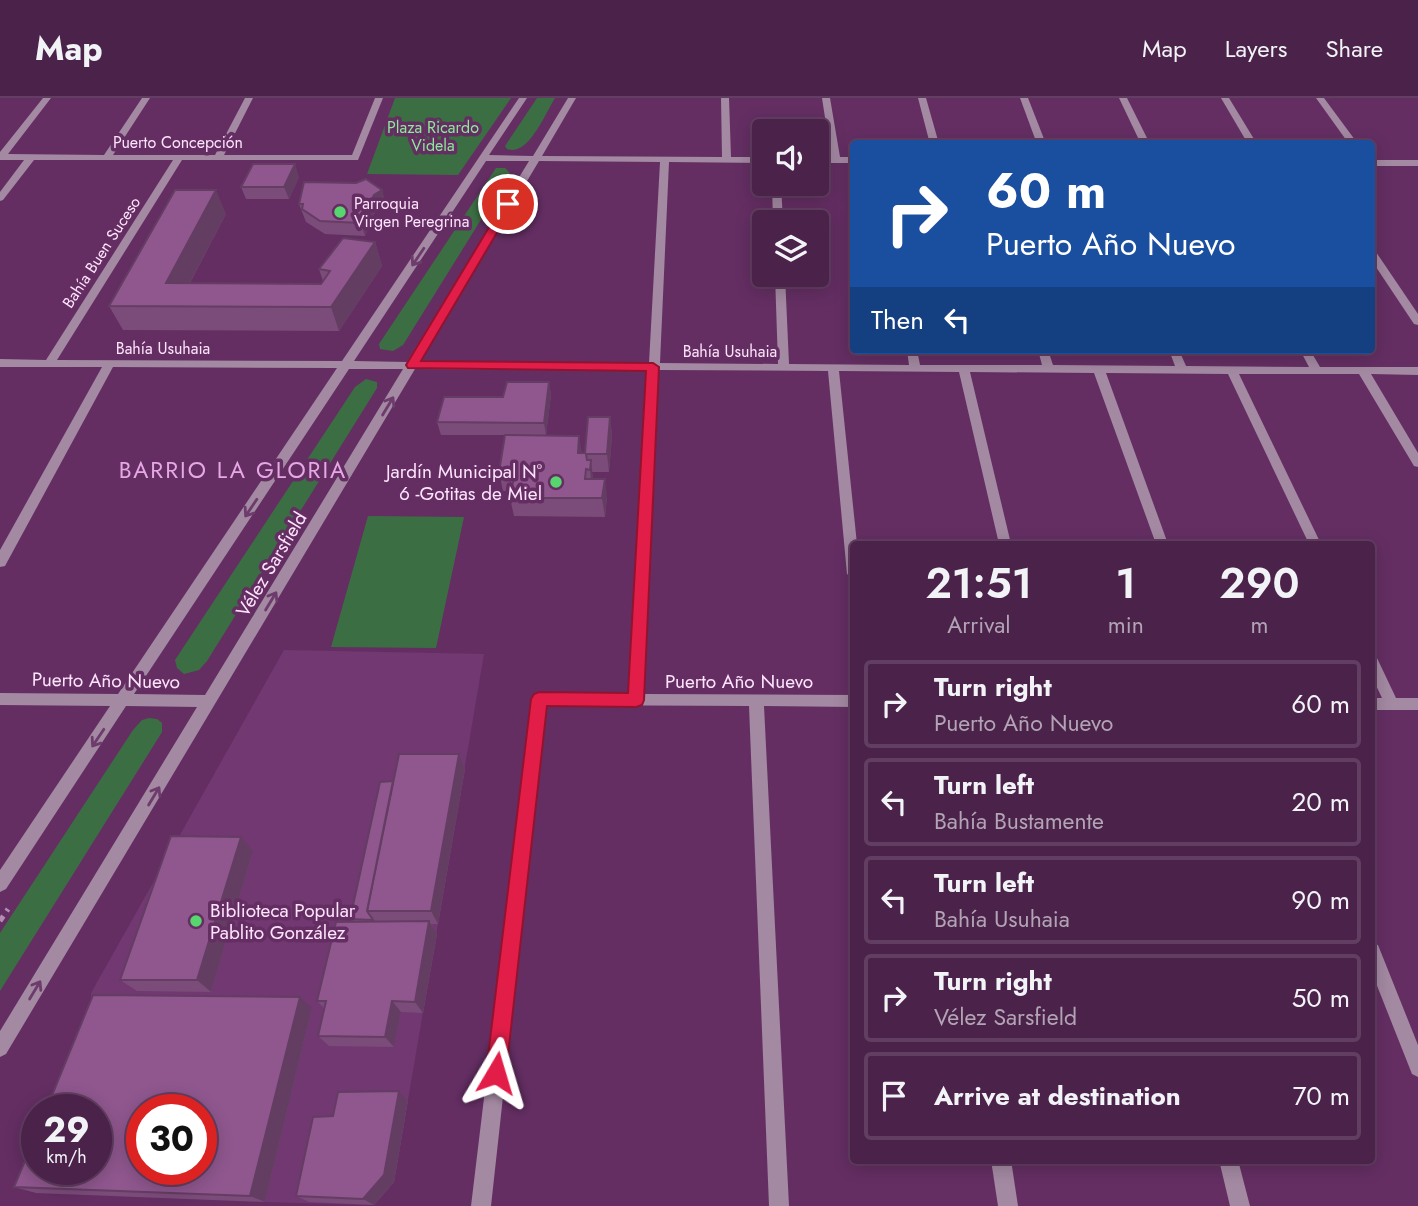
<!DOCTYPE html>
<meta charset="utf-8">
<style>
:root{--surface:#4b224a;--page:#552f54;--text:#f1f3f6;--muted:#b2a4b5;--line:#623f62}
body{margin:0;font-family:Jost,sans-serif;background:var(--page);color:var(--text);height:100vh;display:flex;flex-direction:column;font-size:26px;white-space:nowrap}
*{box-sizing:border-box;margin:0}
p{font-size:23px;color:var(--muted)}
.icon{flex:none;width:38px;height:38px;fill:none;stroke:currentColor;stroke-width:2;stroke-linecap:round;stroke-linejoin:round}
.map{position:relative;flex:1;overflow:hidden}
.details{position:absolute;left:850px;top:443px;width:525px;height:623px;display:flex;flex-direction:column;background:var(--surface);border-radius:7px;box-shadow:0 4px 18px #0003,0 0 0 2px var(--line)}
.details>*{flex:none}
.banner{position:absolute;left:850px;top:42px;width:525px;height:214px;border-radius:7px;box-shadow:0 4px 18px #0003,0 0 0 2px var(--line);background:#1a4fa0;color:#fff;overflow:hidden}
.tools{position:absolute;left:752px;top:21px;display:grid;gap:14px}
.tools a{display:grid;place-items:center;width:77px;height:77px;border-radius:7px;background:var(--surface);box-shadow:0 4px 18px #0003,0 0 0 2px var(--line);font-size:35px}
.speed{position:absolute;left:21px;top:996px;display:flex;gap:14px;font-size:35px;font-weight:700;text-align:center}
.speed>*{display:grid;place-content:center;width:91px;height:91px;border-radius:50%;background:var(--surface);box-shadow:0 4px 18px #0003,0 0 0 2px var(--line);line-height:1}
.speed small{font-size:18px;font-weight:400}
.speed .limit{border:10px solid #d22;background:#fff;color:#111}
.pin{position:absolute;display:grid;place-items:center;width:60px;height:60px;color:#fff;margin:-30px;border:4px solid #fff;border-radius:50%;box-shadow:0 2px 7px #0007}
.me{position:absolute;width:77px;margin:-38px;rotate:7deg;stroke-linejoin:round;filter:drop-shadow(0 0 5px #0008)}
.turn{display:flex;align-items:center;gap:24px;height:147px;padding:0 21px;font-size:32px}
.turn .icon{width:91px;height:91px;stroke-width:2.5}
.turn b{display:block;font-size:49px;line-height:60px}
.then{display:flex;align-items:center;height:66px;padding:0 21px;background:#0003;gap:14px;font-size:26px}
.eta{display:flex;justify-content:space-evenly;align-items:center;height:119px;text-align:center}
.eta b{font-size:42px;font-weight:600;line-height:49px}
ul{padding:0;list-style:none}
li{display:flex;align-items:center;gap:21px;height:88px;margin:0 14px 10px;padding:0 7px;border:4px solid var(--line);border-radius:7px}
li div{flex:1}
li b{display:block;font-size:26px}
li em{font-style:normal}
header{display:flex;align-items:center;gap:42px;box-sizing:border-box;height:98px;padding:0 35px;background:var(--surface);border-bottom:2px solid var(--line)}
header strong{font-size:33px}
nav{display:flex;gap:38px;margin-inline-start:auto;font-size:24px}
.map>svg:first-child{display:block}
.built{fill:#723872;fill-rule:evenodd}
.green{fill:#3c6e43}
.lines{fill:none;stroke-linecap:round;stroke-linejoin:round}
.path{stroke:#b38cb2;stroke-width:5;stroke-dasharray:6 6;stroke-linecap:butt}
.street{fill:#a389a2;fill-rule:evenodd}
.wall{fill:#7b4b7a}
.shaded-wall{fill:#643d63}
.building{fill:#8f578e;stroke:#643d63;stroke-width:2;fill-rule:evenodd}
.oneway{stroke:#6d3c6c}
.route{fill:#e11d48;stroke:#92132f;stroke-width:2}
.poi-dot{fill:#57d670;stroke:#642e63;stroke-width:2.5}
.labels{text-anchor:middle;stroke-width:7;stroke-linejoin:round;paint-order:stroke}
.far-park-label{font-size:16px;fill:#8bea99;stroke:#642e63}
.far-street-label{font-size:16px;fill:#fee4fc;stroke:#642e63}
.far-poi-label{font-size:16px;fill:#fee4fc;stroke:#642e63;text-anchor:start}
.poi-label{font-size:19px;fill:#fee4fc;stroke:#642e63;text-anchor:end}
.street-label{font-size:19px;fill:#fee4fc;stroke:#642e63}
.quarter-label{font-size:23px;letter-spacing:2px;fill:#e6a8e4;stroke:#642e63}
</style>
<header>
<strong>Map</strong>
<nav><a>Map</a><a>Layers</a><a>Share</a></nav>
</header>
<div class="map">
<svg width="1418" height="1108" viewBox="0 0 1418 1108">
<rect width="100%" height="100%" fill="#642e63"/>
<path class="built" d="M284 552 484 556 394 1084 374 1107 265 1104 96 1071 91 895ZM142 1012H201V1071H142Z"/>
<g class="green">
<polygon points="395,0 511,0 458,77 367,76"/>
<path d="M537 0H555C545 16 528 59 507 51L505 48Z"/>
<polygon points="496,70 505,70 510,75 403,247 393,253 380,251 379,246"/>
<polygon points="366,281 377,284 377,290 207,563 199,572 184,576 177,570 175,562 355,289"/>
<polygon points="368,418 464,419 436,550 331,549"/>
<polygon points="149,620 157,621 162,625 162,634 0,893 0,835 133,632 142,622"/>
</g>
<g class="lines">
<polyline class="path" points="0,823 8,811"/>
<g class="street">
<path d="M43 0H51L8 56 104 57 142 0H150L113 57H215L245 0H253L224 57H352L375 0H383L358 62H182L57 262 342 263 519 0H527L489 57 533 58 568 0H576L542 58 722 59 721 0H729L731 59H765V65L669 64 660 265 778 266 775 177H785L789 266 909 267 907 252H917L920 267H1042L1038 252H1048L1053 267 1175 268 1169 252H1179L1186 268 1309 269 1300 252H1310L1320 269H1418V277L1371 276 1418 355V369L1414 368 1359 276H1239L1321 446H1309L1228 276 1106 275 1168 446H1156L1094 275 970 274 1011 446H999L959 274 839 273 857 446H854V481L847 476 828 273 659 272 644 596 854 597V609L764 608 789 1108H769L749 608 546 607 491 1108H471L532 601 534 597 539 595 629 596 648 272 415 271 6 956 0 959V933L197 609 126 608 6 791 0 794V772L110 608 0 607V595L118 596 337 270 113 269 5 468 0 469V452L102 269H0V261L46 262 173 62H34L3 102 0 103V94L24 62H0V54ZM486 63H529L407 264 354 263ZM539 63 660 64 649 265 419 264ZM349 271H403L205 597 134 596Z"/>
<polygon points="822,0 830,0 840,59 854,59 854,65 817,65 817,59 831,59"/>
<polygon points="918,0 926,0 939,46 930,46"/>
<polygon points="1020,0 1028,0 1046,46 1037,46"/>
<polygon points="1119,0 1127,0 1150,46 1141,46"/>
<polygon points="1221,0 1229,0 1257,46 1248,46"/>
<polygon points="1316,0 1324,0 1358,46 1349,46"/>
<rect x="1372" y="62" width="46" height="6"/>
<polygon points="772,86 781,86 783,124 773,124"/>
<polygon points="1372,153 1376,154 1418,216 1418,227 1414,226 1372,163"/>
<polygon points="1372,558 1377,560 1396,600 1418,600 1418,612 1372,612 1372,600 1382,600 1372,579"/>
<polygon points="1372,845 1378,847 1418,947 1418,979 1412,976 1372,875"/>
<polygon points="991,1062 1011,1062 1018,1108 998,1108"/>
<polygon points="1219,1062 1238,1062 1250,1108 1230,1108"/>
</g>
</g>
<g class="wall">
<polygon points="299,79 289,101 246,101 241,89"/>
<polygon points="382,92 385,104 377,109 365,138 325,136 306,124 299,106"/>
<polygon points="226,116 190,185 321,186 323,183 319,171 375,144 382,168 339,233 123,232 109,208"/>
<polygon points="549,284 551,297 546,337 441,337 437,324 503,299"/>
<polygon points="610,319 612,338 609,374 592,374 593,381 607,399 605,419 514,418 510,400 512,393 503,393 499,374 582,355 585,355"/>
<polygon points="459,656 465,671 438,826 431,826 437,836 423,915 401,914 394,949 329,948 318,938 324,910 317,903 352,823 350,821 393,683"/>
<polygon points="253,753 211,894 137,893 120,882"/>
<polygon points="312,910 265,1104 36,1095 14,1089"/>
<polygon points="399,993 408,1002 394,1084 374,1107 309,1104 296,1098 333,1018"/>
</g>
<g class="shaded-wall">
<polygon points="295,66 299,79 289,101 284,89"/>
<polygon points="216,92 226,116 177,209 166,185"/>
<polygon points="382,92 385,104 377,109 365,138 361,125 374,97"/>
<polygon points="375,144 382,168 339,233 331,209"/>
<polygon points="549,284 551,297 546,337 544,325"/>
<polygon points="610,319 612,338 609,374 607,356"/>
<polygon points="579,338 582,356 578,355"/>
<polygon points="591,362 593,381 592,390 590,372"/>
<polygon points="605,381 607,399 605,419 602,400"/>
<polygon points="459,656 465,671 438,826 431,813"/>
<polygon points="241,739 253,753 211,894 197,882"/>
<polygon points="429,823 437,836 423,915 415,904"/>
<polygon points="300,899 312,910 265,1104 250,1098"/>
<polygon points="392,903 401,914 394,949 385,939"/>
<polygon points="399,993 408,1002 394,1084 374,1107 363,1101"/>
</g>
<g class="building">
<polygon points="253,66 295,66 284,89 241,89"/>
<polygon points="366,81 382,92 374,97 361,125 320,123 302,111 303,106 299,106 304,84 356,85"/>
<polygon points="175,92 216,92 166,185 321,186 330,173 319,171 343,140 375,144 331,209 109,208"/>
<polygon points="507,284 549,284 544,325 437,324 444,299 503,299"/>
<polygon points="588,319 610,319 607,356 586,356 587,362 591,362 590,372 586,371 585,381 605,381 602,400 510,400 515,374 499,374 505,337 579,338 578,355 585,355"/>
<polygon points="399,656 459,656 431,813 367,813"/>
<polygon points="393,683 367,813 373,822 350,821 380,684"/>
<polygon points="171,738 241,739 197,882 120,882"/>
<polygon points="429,823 415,904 392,903 385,939 318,938 326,903 317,903 336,824"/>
<path d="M93 897 300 899 250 1098 14 1089 37 1034V1071H96V1012H46ZM142 1012H201V1071H142Z"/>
<polygon points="399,993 384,1077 363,1101 296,1098 313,1019 333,1018 338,994"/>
</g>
<defs><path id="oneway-shaft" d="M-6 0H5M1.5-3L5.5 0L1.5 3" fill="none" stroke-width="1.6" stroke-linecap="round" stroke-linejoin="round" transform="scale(1.75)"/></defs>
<g class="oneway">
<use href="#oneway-shaft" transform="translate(418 159) rotate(124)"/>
<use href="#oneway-shaft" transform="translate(388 308) rotate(-59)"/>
<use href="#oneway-shaft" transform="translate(251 410) rotate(124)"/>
<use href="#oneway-shaft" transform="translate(271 503) rotate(-59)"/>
<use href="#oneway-shaft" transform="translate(98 640) rotate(124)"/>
<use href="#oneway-shaft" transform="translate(154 698) rotate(-59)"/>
<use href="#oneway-shaft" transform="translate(35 892) rotate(-59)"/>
</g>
<polygon class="route" points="508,103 514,106 421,263 653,265 659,269 644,602 642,607 636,609 547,608 506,975 503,982 496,985 489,982 486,975 531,601 534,596 539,594 628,595 646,273 408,270 406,267 503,106"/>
<g class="poi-dot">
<circle cx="340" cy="114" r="7"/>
<circle cx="556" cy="384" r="7"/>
<circle cx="196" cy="823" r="7"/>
</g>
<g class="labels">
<g class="far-park-label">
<text x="433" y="35">Plaza Ricardo<tspan x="433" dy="18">Videla</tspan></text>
</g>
<g class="far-street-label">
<text x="178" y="50">Puerto Concepción</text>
<text transform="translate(101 154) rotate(-57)" y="6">Bahía Buen Suceso</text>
<text x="163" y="256">Bahía Usuhaia</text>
<text x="730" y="259">Bahía Usuhaia</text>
</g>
<g class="far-poi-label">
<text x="354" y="111">Parroquia<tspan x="354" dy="18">Virgen Peregrina</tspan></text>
</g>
<g class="poi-label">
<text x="542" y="380">Jardín Municipal N°<tspan x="542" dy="22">6 -Gotitas de Miel</tspan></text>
<text x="210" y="819" text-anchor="start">Biblioteca Popular<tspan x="210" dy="22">Pablito González</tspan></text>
</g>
<g class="street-label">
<text transform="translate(271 466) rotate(-59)" y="7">Vélez Sarsfield</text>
<text transform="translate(106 582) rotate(1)" y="7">Puerto Año Nuevo</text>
<text x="739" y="590">Puerto Año Nuevo</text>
</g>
<g class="quarter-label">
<text x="233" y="380">BARRIO LA GLORIA</text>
</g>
</g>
</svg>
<div class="tools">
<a><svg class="icon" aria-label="sound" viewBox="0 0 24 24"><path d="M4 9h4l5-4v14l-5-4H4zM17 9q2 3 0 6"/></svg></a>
<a><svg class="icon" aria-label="layers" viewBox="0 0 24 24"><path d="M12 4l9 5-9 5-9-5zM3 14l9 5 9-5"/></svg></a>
</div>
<div class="speed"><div>29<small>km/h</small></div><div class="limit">30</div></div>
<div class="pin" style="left:508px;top:106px;background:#d93025"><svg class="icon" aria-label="arrive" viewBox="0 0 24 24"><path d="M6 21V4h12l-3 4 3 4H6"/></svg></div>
<svg class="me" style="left:496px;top:975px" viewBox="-20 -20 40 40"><path d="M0-17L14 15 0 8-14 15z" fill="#e11d48" stroke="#fff" stroke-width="4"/></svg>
<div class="banner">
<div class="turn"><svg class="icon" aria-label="right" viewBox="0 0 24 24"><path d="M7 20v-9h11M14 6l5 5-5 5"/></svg><div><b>60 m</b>Puerto Año Nuevo</div></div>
<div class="then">Then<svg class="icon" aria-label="left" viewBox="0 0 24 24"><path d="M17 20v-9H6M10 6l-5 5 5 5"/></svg></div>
</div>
<section class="details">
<div class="eta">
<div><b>21:51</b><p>Arrival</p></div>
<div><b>1</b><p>min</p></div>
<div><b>290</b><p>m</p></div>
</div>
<ul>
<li><svg class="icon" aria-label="right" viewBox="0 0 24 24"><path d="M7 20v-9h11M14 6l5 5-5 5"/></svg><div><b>Turn right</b><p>Puerto Año Nuevo</p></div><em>60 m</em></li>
<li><svg class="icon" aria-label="left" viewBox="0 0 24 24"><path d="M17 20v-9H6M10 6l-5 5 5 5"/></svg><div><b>Turn left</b><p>Bahía Bustamente</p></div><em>20 m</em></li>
<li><svg class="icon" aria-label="left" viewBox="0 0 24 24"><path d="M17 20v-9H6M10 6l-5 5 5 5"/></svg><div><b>Turn left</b><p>Bahía Usuhaia</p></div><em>90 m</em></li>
<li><svg class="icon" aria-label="right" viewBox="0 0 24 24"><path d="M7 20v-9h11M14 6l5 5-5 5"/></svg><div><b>Turn right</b><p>Vélez Sarsfield</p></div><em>50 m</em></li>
<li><svg class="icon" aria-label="arrive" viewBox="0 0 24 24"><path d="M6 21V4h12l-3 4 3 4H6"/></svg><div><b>Arrive at destination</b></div><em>70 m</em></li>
</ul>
</section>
</div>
